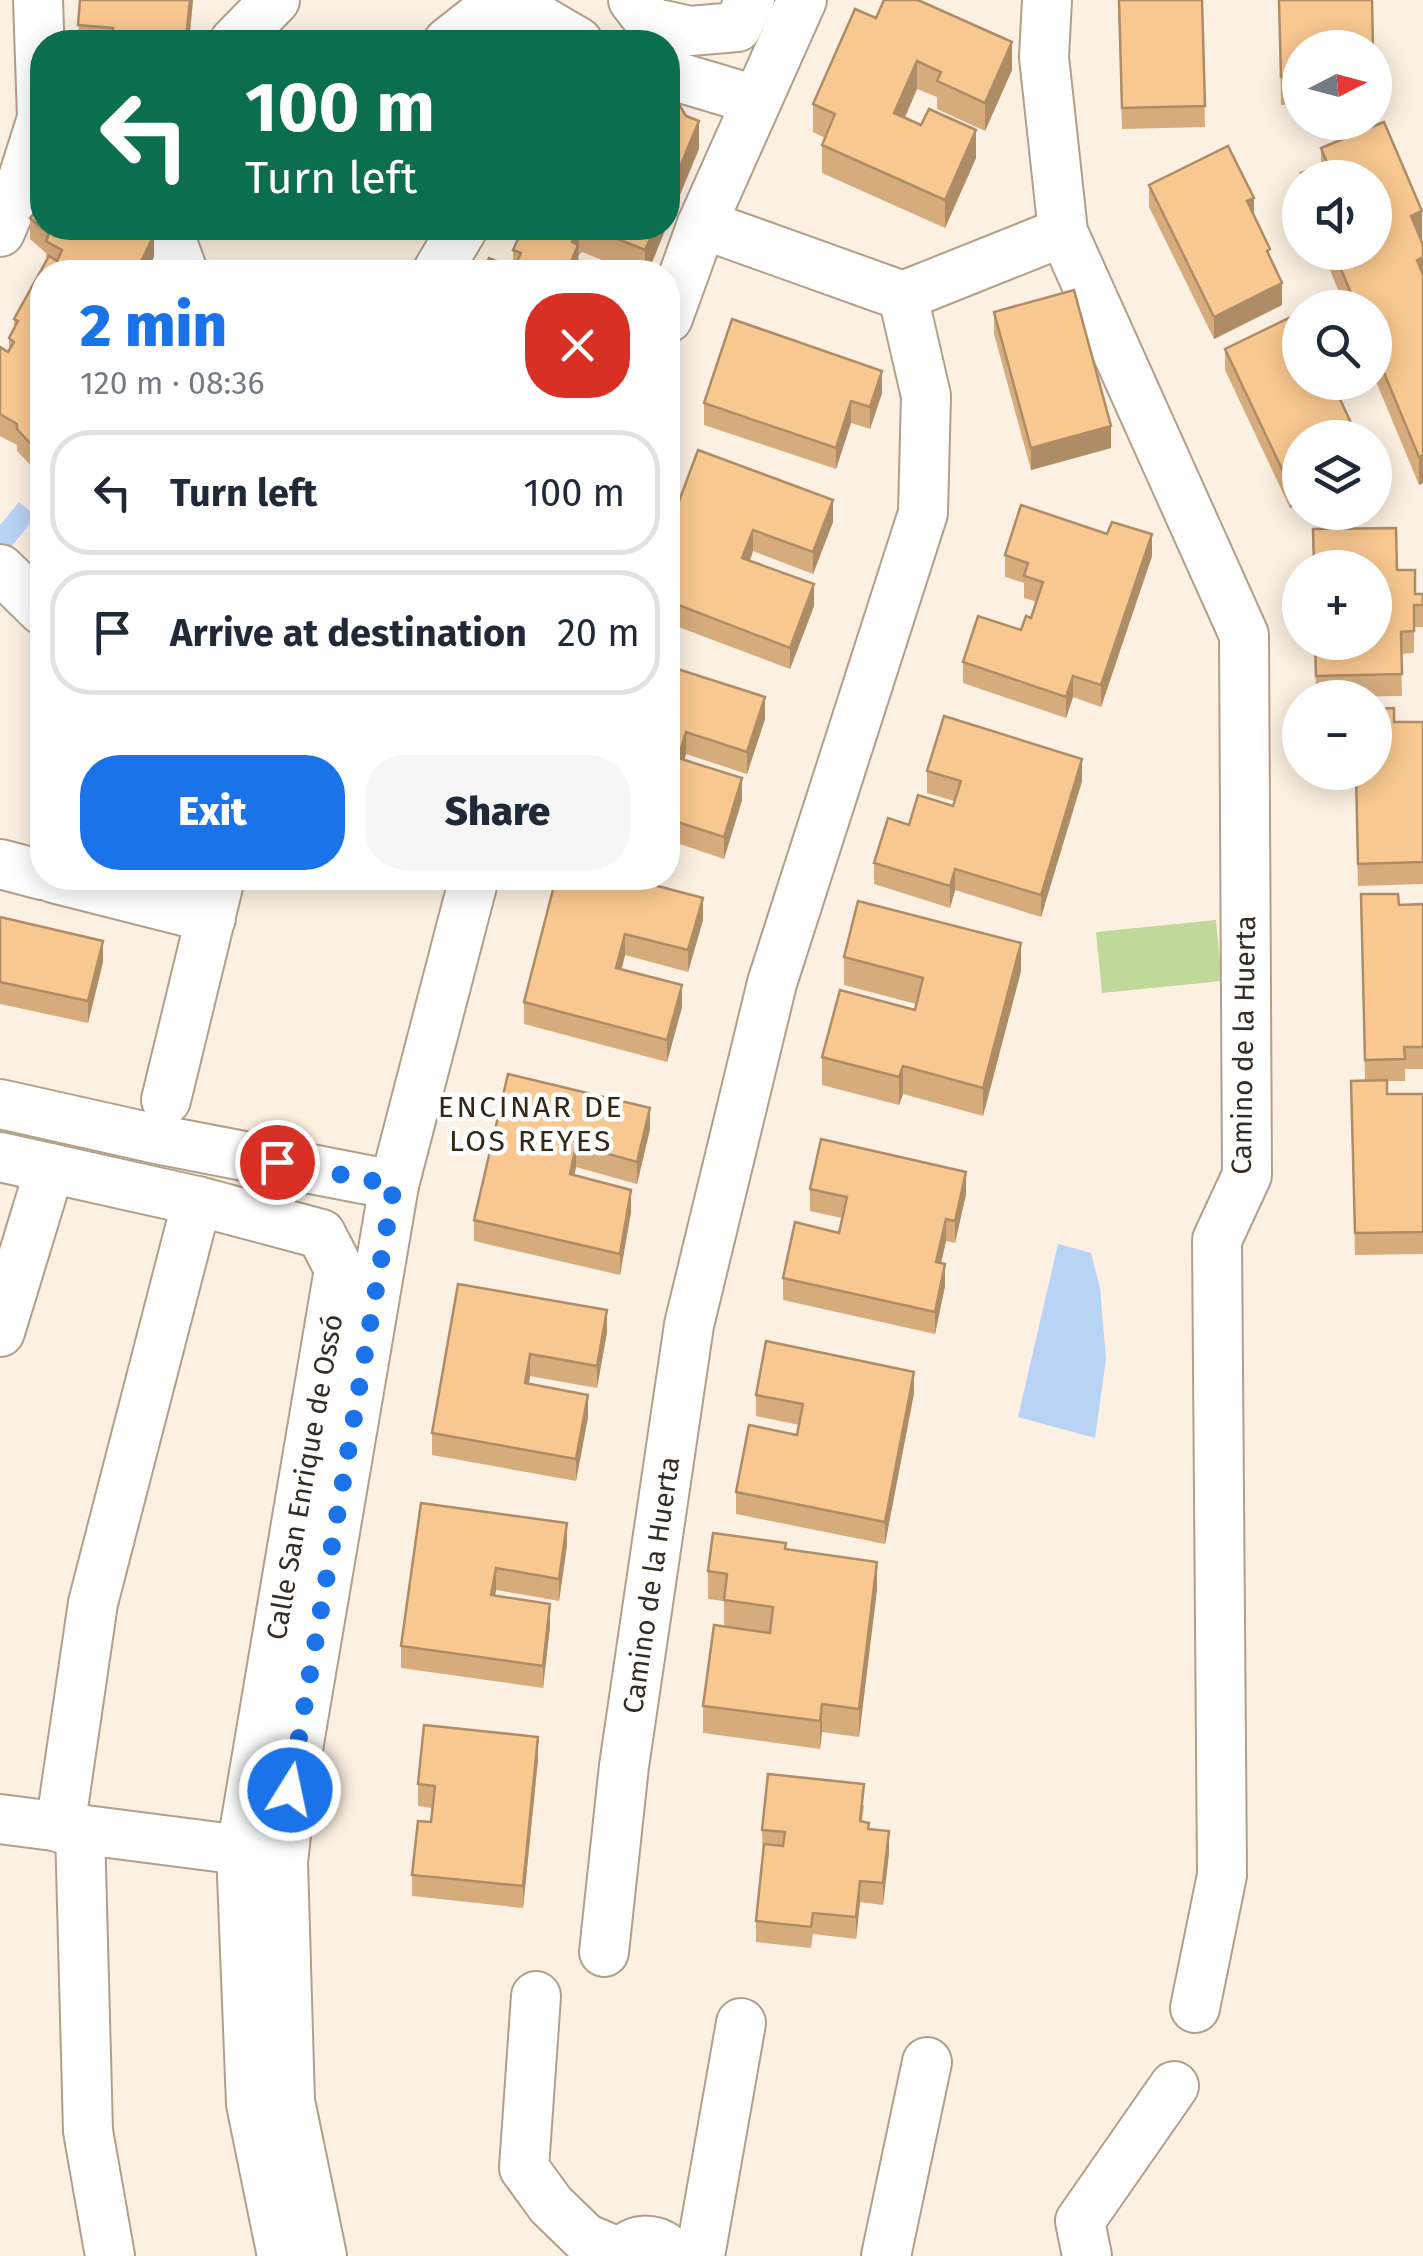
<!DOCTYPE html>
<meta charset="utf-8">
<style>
:root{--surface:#fff;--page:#f6f6f7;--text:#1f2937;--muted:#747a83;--line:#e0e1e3;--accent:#1a73e8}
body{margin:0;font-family:"Fira Sans",sans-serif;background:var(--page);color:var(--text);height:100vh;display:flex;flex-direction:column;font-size:38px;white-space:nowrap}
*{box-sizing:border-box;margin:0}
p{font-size:32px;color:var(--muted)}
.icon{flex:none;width:55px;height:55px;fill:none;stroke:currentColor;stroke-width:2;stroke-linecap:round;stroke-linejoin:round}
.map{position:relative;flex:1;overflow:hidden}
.sheet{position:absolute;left:30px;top:260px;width:650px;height:630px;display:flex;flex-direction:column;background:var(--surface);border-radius:40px;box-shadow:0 5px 25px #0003}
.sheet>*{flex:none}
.banner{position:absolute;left:30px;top:30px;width:650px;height:210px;border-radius:40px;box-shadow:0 5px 25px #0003;background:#0b6e4f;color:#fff;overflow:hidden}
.needle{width:65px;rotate:84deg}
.fabs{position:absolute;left:1282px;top:30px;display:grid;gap:20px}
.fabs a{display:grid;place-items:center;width:110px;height:110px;border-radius:50%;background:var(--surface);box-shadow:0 5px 25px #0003;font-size:50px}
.pin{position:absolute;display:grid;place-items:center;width:85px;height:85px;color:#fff;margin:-42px;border:5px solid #fff;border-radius:50%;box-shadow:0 2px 10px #0007}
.me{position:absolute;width:110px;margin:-55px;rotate:10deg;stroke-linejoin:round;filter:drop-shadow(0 0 8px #0008)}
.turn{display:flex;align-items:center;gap:35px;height:210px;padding:0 50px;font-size:45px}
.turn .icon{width:130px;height:130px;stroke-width:2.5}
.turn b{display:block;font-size:70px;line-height:85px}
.round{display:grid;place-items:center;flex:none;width:105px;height:105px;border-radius:40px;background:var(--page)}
.summary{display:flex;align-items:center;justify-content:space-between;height:170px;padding:0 50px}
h1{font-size:60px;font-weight:800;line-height:75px;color:var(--accent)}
.cta{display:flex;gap:20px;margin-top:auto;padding:20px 50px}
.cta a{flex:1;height:115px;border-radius:40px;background:var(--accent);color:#fff;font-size:40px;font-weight:800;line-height:115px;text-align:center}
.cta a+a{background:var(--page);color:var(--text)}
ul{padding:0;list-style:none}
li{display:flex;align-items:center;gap:30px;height:125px;margin:0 20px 15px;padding:0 30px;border:5px solid var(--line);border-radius:40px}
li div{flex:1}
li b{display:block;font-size:38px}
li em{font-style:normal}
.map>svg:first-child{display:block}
.green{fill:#c0d99b}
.water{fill:#b9d3f4}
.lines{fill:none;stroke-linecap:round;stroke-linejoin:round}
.minor-casing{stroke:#b29f8a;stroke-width:52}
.minor{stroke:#fff;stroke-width:48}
.wall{fill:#d6ac7d}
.shaded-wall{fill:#ae8c66}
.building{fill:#f9c891;stroke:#ae8c66;stroke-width:2.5}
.route{stroke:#1a73e8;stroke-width:18;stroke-dasharray:0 32.4}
.labels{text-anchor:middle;stroke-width:9;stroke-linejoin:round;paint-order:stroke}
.street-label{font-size:28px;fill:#342c23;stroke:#fff}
.neighbourhood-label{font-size:30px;letter-spacing:2.5px;fill:#362715;stroke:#fff}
</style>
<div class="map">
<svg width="1423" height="2256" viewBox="0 0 1423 2256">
<rect width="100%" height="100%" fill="#fcf0e2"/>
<polygon class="green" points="1216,920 1222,981 1102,993 1096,932"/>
<g class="water">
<polygon points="19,502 36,516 3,557 0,554 0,525"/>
<polygon points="1058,1244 1091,1253 1100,1288 1106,1359 1095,1438 1018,1417"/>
</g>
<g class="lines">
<defs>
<g id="minor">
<polyline points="501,0 517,6 578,42"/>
<polyline points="633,0 650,22 690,31 737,27 750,0"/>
<polyline points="1047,0 1044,57 1063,232 1244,635 1247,1175 1217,1240 1222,1875 1195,2008"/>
<polyline points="234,42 275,0"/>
<polyline points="448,42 476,20 517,6 523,0"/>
<polyline points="668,74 755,100"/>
<polyline points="167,228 183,272"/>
<polyline points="0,232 23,178 42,118 38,0"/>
<polyline points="437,272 463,228"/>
<polyline points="903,296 1063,232"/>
<polyline points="668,318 702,224 802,0"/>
<polyline points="0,569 42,610"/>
<polyline points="0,864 42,875"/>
<polyline points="53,878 211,918"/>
<polyline points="166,1100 220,878"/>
<polyline points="0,1104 161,1140 394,1185"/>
<polyline points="0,1157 197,1201 321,1234 339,1269 241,1850 251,2104 282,2256"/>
<polyline points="0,1332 50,1168"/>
<polyline points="0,1819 241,1850 268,1858"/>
<polyline points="60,1828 93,1603 197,1201"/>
<polyline points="80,1829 88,2131 110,2256"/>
<path id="s1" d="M604 1952 624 1766 689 1325 772 983 923 513 926 396 903 296 702 224"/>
<polyline points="536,1996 524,2168 551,2205 585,2238 620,2253"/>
<polyline points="322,2256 290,2101 283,1862 291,1790 394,1185 474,878"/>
<path d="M619 2256C635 2235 658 2236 675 2256"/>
<polyline points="700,2256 741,2023"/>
<polyline points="886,2256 927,2062"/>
<polyline points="1087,2256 1080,2221 1174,2086"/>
</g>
</defs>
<use href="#minor" class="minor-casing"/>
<use href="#minor" class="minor"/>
</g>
<g class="wall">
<polygon points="80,0 193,0 189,42 78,42"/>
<polygon points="1118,0 1202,0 1205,127 1122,129"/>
<polygon points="1279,0 1300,48 1300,104 1281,105"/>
<polygon points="876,18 1012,70 985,131 937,109 937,97 917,89 905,118 976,158 945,228 822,173 822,145 825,138 813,132 813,104"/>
<polygon points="1384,122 1422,211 1421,240 1423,245 1423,483 1419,485 1375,379 1375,308 1345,308 1323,252 1375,252 1375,178 1301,178 1301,173 1321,166 1321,148"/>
<polygon points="1149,185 1254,216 1270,257 1282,305 1214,339 1149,207"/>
<polygon points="30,218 154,257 42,272 42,477 17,451 17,445 0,436 0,347 9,351 9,338 14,328 14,319 46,262 46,253 30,239"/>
<polygon points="516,228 666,228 648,272 632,272 582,252 578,256 578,272 483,272 513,268 513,250 522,230"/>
<polygon points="994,312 1111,448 1031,470 994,334"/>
<polygon points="1225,349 1300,438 1300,503 1290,508 1225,370"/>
<polygon points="882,393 870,429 851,423 836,469 704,425 704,403"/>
<polygon points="833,522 813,574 753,551 750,561 814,606 790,669 668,623 668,531"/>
<polygon points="1005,555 1152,556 1101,707 1073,697 1066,718 963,683 963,662 1021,630 1031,618 1037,602 1024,598 1024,583 1005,577"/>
<polygon points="1397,570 1415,594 1423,594 1423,627 1414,627 1414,653 1401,654 1402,696 1316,697 1315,642"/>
<polygon points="668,666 765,719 747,774 686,754 684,760 742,800 724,859 668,840"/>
<polygon points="1394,722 1423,722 1423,884 1358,886 1355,772"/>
<polygon points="927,771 1082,781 1041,917 955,890 950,908 874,884 874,863 909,825 953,806 954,801 927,793"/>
<polygon points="556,878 703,920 688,972 625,955 622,969 682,1007 667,1062 524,1024 524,1002"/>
<polygon points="1361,894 1399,905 1423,904 1423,1069 1405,1069 1405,1081 1387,1081 1387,1094 1423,1094 1423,1254 1355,1255 1351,1081 1365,1081"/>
<polygon points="0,917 103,962 88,1023 0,1004"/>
<polygon points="844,957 1021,971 983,1116 903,1094 899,1105 822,1085 822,1057 915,1010 916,1004 844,985"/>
<polygon points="508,1074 650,1129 637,1184 576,1167 574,1175 631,1212 620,1275 474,1241 474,1220"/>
<polygon points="810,1189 966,1194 955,1243 946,1241 941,1263 945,1286 935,1334 783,1300 783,1278 839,1233 842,1218 810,1211"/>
<polygon points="458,1284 607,1332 597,1388 530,1376 529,1384 588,1417 576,1481 432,1455 432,1433"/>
<polygon points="914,1393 885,1544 736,1514 736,1492 797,1435 799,1425 756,1416 756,1395"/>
<polygon points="421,1503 567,1545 559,1601 496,1590 495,1596 550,1626 543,1688 401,1668 401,1646"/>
<polygon points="786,1550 877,1589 859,1737 822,1732 820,1749 703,1733 703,1706 724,1626 724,1601 708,1599 708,1571"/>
<polygon points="538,1759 523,1908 412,1896 412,1875 431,1822 432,1808 418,1806 418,1784"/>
<polygon points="864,1805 862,1822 889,1853 883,1905 860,1902 856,1939 813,1934 811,1948 756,1942 756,1921 763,1851 762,1830"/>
</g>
<g class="shaded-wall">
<polygon points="190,0 193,0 189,42 186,42"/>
<polygon points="1012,42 1012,70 985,131 985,103"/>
<polygon points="917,61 917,89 894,141 894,113"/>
<polygon points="699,121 699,149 668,224 668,196"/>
<polygon points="976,130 976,158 945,228 945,200"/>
<polygon points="1254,198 1254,220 1247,201"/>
<polygon points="1422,211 1422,239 1411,244 1411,216"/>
<polygon points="579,228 578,272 568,272 572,242"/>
<polygon points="655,228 666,228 648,272 645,272 645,250"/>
<polygon points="154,235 154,257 146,272 136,272"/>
<polygon points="1423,257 1423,285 1417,260"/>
<polygon points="1282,283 1282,305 1214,339 1214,317"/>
<polygon points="882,371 882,393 870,429 870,407"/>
<polygon points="851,401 851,423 836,469 836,448"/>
<polygon points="1111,426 1111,448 1031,470 1031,448"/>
<polygon points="1423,455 1423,483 1419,485 1419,457"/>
<polygon points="1300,481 1300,503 1290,508 1290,486"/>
<polygon points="833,500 833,522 813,574 813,552"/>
<polygon points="753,530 753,551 742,580 742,558"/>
<polygon points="1152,534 1152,556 1101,707 1101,685"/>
<polygon points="814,584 814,606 790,669 790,648"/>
<polygon points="1073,676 1073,697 1066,718 1066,697"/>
<polygon points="765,697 765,719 747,774 747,752"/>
<polygon points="686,732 686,754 678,779 678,758"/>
<polygon points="1082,759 1082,781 1041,917 1041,895"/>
<polygon points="742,778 742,800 724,859 724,837"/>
<polygon points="955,869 955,890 950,908 950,886"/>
<polygon points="703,898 703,920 688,972 688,950"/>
<polygon points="625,934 625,955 616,989 616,968"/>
<polygon points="103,941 103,962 88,1023 88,1001"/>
<polygon points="1021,943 1021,971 983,1116 983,1088"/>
<polygon points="682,985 682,1007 667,1062 667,1040"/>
<polygon points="903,1066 903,1094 899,1105 899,1077"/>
<polygon points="650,1108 650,1129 637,1184 637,1162"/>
<polygon points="576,1145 576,1167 570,1195 570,1174"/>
<polygon points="966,1172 966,1194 955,1243 955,1221"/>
<polygon points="631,1190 631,1212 620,1275 620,1254"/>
<polygon points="946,1219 946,1241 936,1284 936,1262"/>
<polygon points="945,1264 945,1286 935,1334 935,1312"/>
<polygon points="607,1310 607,1332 597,1388 597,1366"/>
<polygon points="530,1354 530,1376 525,1405 525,1383"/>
<polygon points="914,1372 914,1393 885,1544 885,1522"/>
<polygon points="588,1395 588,1417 576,1481 576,1459"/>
<polygon points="567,1523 567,1545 559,1601 559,1579"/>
<polygon points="877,1562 877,1589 859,1737 859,1709"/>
<polygon points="496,1568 496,1590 491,1617 491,1595"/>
<polygon points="550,1604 550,1626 543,1688 543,1666"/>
<polygon points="822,1704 822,1732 820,1749 820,1721"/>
<polygon points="538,1737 538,1759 523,1908 523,1886"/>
<polygon points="889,1831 889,1853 883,1905 883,1883"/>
<polygon points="860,1881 860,1902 856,1939 856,1917"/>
</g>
<g class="building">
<polygon points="80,0 190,0 186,37 154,33 154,39 113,34 113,28 78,25"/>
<polygon points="884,0 918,0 1012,42 985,103 937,81 941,72 917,61 894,113 921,125 929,109 976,130 945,200 822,145 835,114 813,104 855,9 876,18"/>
<polygon points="1119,0 1202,0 1205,106 1122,108"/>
<polygon points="1279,0 1372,0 1373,48 1300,48 1300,76 1281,77"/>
<polygon points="668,86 686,116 699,121 668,196"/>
<polygon points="1384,122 1422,211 1411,216 1423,245 1423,257 1417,260 1423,275 1423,455 1419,457 1375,351 1375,308 1357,308 1334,252 1375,252 1375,178 1303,178 1301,173 1327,163 1321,148"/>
<polygon points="1228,146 1254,198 1247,201 1270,249 1267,251 1282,283 1214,317 1149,185"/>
<polygon points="42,204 42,228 124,228 154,235 136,272 42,272 42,456 17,429 17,424 0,414 0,347 8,352 14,342 9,338 18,321 14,319 49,256 57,261 62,250 46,241 49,234 30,218"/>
<polygon points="523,228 578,228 572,242 578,245 568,269 563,267 560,272 483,272 489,258 514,268 521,253 513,250"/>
<polygon points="590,228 655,228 645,250"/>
<polygon points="1074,290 1111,426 1031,448 994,312"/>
<polygon points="1299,313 1300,382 1332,382 1358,438 1300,438 1300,481 1290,486 1225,349"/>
<polygon points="732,319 882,371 870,407 851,401 836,448 704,403"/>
<polygon points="698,450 833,500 813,552 753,530 742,558 814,584 790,648 668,601 668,531"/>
<polygon points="1021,505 1107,534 1112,522 1152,534 1101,685 1073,676 1066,697 963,662 978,616 1021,630 1026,616 1031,618 1043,582 1024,576 1028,563 1005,555"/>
<polygon points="1396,528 1397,570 1415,570 1415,594 1423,594 1423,605 1414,605 1414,631 1401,632 1402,674 1316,676 1315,642 1375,642 1375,568 1314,568 1313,529"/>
<polygon points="668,666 765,697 747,752 686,732 678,758 742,778 724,837 668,819"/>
<polygon points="1394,708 1394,722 1423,722 1423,862 1358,864 1356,772 1375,772 1375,709"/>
<polygon points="944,716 1082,759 1041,895 955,869 950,886 874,863 888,818 909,825 918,795 953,806 961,781 927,771"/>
<polygon points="556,878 627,878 703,898 688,950 625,934 616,968 682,985 667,1040 524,1002"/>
<polygon points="1361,894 1398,894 1399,905 1423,904 1423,1047 1404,1047 1405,1059 1365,1060"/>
<polygon points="858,901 1021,943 983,1088 903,1066 899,1077 822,1057 840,990 915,1010 923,978 844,957"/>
<polygon points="0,917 103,941 88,1001 0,982"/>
<polygon points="508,1074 650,1108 637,1162 576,1145 570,1174 631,1190 620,1254 474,1220"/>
<polygon points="1387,1080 1387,1094 1423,1094 1423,1232 1355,1233 1351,1081"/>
<polygon points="821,1139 966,1172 955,1221 946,1219 936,1262 945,1264 935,1312 783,1278 795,1222 839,1233 847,1197 810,1189"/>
<polygon points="458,1284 607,1310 597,1366 530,1354 525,1383 588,1395 576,1459 432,1433"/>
<polygon points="766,1341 914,1372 885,1522 736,1492 749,1425 797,1435 803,1404 756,1395"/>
<polygon points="421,1503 567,1523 559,1579 496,1568 491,1595 550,1604 543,1666 401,1646"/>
<polygon points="713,1533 786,1543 785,1549 877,1562 859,1709 822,1704 820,1721 703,1706 714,1625 770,1633 773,1607 724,1600 727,1574 708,1571"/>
<polygon points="424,1725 538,1737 523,1886 412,1875 418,1821 431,1822 435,1786 418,1784"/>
<polygon points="768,1774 864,1784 860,1821 869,1823 868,1829 889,1831 883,1883 860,1881 856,1917 813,1913 811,1927 756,1921 764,1844 783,1846 785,1832 762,1830"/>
</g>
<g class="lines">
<polyline class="route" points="277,1162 394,1185 290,1790"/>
</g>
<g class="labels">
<g class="street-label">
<text transform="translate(1243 1045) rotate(-89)" y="10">Camino de la Huerta</text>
<text transform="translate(304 1477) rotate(-80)" y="10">Calle San Enrique de Ossó</text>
<text dy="10" stroke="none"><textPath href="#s1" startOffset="370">Camino de la Huerta</textPath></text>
</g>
<g class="neighbourhood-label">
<text x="531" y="1117">ENCINAR DE<tspan x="531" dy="34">LOS REYES</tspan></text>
</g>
</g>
</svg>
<div class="fabs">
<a><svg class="needle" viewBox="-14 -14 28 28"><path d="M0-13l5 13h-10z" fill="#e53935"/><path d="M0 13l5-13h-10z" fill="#747a83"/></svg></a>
<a><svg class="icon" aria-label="sound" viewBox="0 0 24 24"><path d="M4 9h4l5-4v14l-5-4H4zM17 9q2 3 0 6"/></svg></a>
<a><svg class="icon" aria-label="search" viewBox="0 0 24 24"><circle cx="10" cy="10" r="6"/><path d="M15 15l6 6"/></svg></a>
<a><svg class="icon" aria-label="layers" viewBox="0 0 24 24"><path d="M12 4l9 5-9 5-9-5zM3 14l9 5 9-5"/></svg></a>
<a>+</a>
<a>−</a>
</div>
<div class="pin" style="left:277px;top:1162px;background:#d93025"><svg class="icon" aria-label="arrive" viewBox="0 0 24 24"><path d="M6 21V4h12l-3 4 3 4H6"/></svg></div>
<svg class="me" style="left:290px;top:1790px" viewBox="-20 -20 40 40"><circle r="17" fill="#1a73e8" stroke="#fff" stroke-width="3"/><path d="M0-11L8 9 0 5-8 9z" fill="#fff"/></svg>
<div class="banner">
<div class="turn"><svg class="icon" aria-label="left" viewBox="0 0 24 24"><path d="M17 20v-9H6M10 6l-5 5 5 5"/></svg><div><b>100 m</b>Turn left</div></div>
</div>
<section class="sheet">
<div class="summary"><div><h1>2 min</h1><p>120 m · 08:36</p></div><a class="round" style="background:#d93025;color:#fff"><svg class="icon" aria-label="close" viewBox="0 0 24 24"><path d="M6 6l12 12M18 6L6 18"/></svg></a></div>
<ul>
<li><svg class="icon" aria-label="left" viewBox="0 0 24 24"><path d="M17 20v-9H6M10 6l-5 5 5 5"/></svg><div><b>Turn left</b></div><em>100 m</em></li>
<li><svg class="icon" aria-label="arrive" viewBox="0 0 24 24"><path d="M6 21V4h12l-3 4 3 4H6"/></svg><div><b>Arrive at destination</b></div><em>20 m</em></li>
</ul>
<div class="cta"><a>Exit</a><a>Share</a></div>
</section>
</div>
